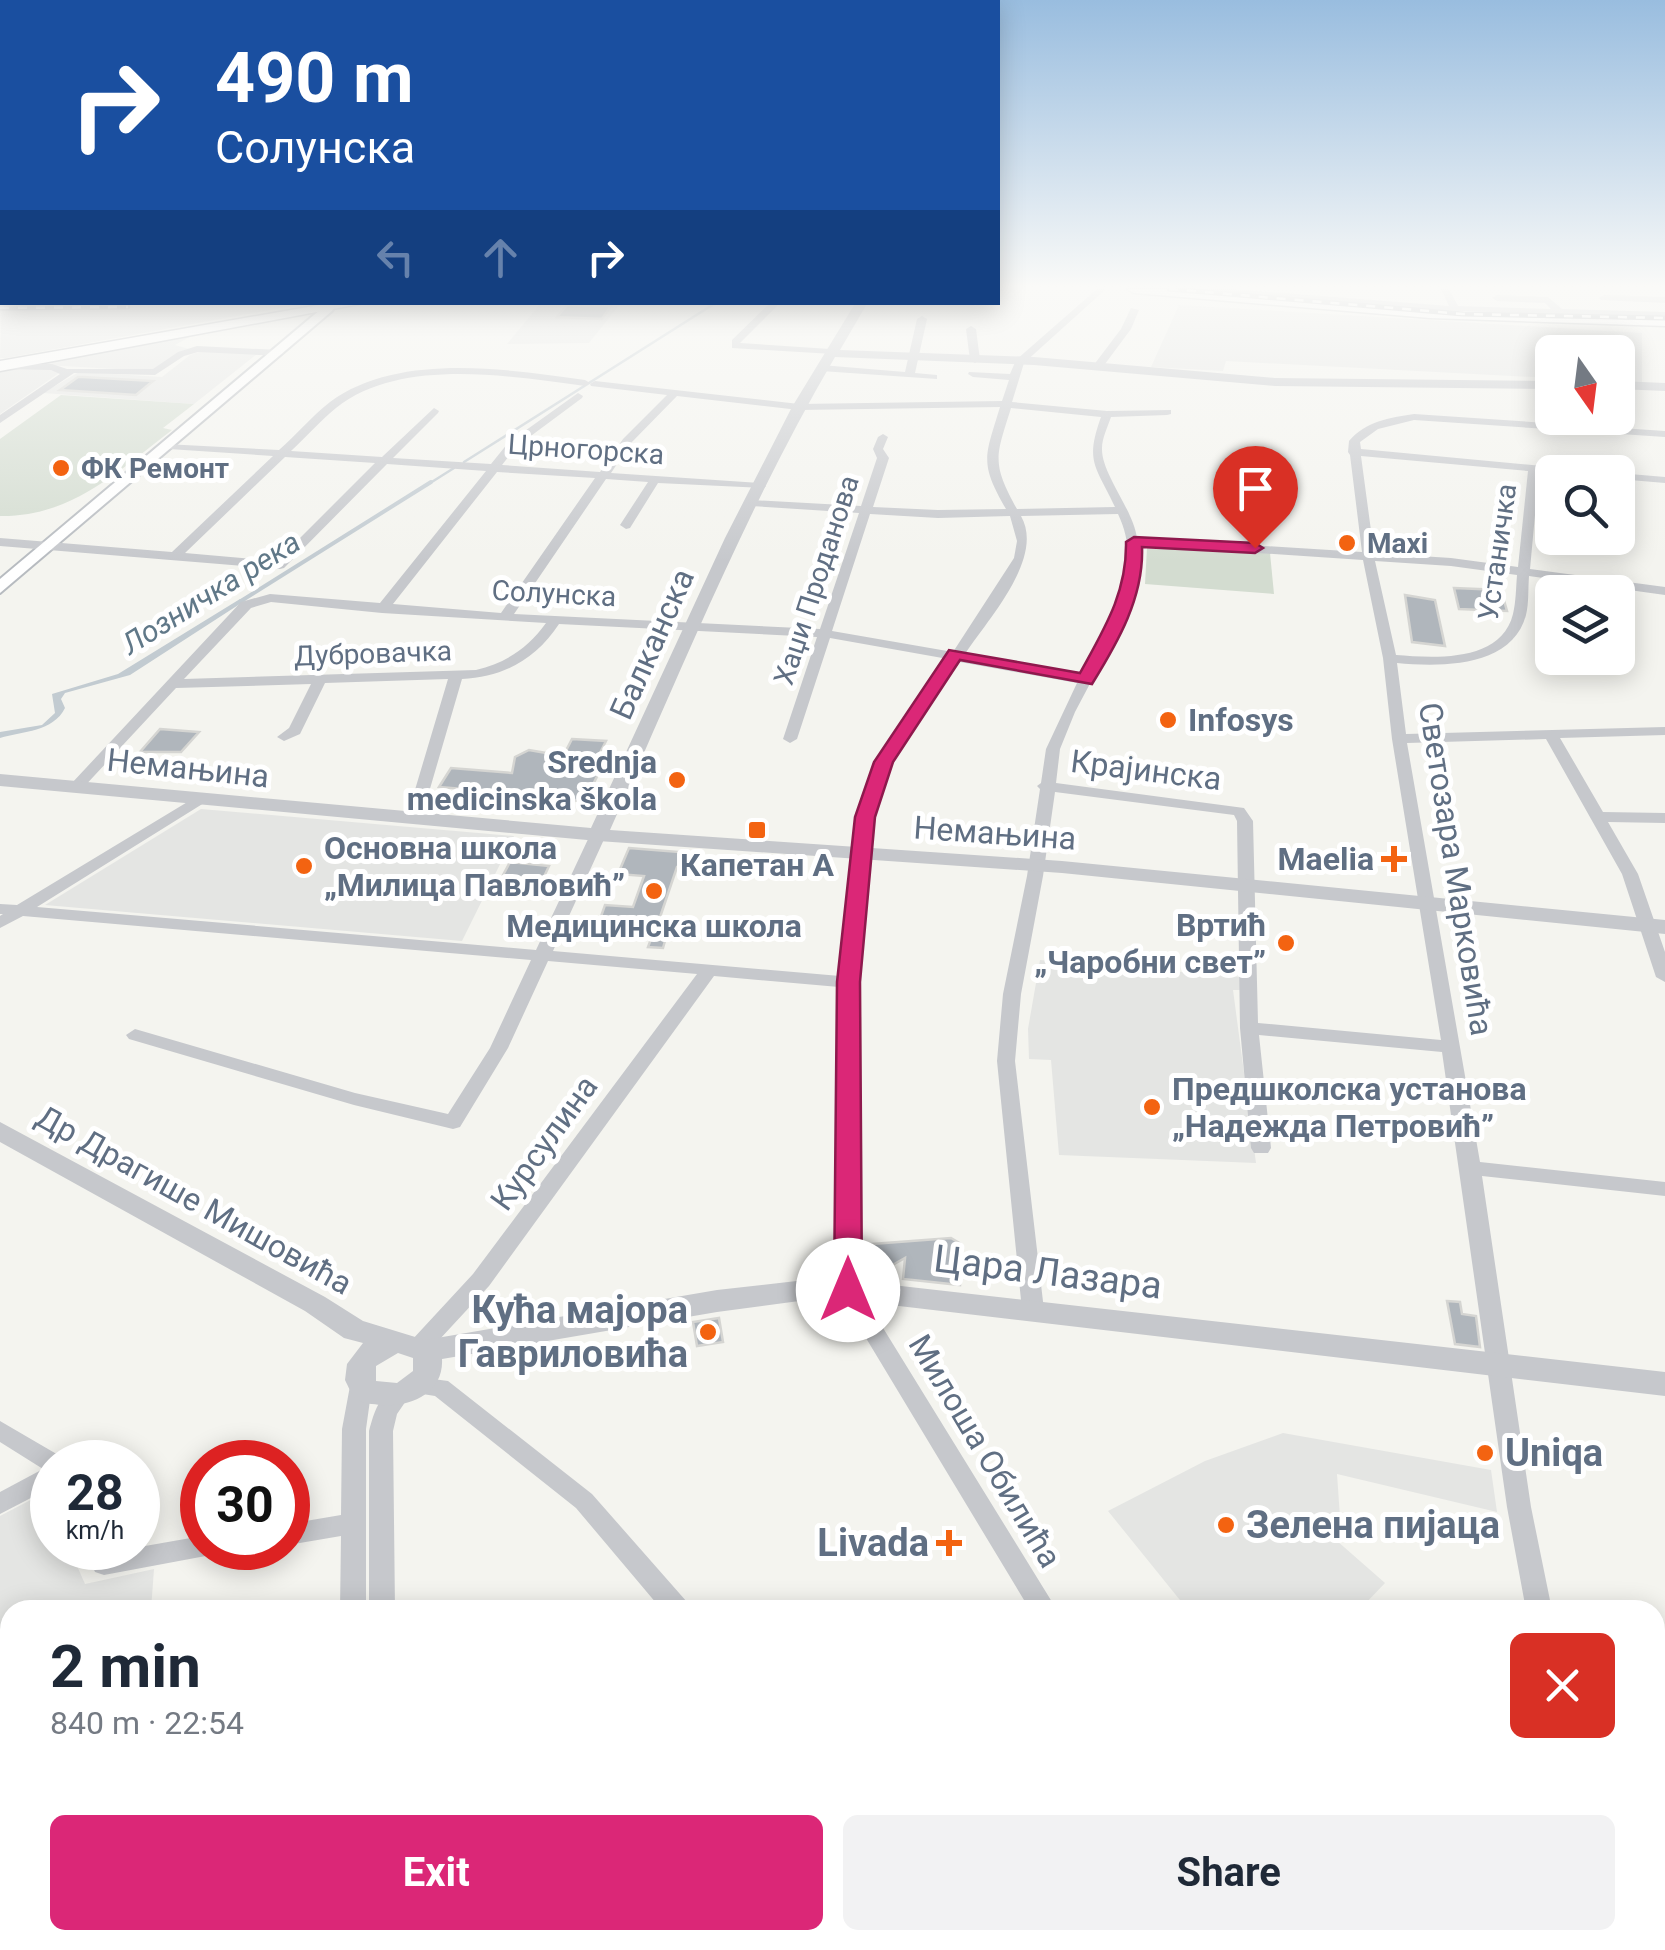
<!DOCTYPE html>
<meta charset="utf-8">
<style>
:root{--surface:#fff;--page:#f2f2f3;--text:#1f2937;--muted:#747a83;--accent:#db2777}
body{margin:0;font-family:Roboto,sans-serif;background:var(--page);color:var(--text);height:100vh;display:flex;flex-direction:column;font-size:38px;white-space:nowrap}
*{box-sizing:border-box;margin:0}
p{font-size:32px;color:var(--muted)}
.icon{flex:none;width:55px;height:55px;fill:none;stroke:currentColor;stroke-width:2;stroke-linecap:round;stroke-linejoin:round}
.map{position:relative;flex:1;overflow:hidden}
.side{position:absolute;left:0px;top:1600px;width:1665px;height:350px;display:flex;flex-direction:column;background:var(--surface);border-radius:30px 30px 0 0;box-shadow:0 5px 25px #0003}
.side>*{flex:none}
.banner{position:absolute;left:0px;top:0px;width:1000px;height:305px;box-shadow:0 5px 25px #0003;background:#1a4fa0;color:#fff;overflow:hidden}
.needle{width:65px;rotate:166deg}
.fabs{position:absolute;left:1535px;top:335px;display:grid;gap:20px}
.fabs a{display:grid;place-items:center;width:100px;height:100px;border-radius:15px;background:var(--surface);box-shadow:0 5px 25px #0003;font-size:50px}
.speed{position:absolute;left:30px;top:1440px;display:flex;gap:20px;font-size:50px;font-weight:700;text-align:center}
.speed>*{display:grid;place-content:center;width:130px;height:130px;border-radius:50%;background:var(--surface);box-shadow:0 5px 25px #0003;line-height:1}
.speed small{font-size:25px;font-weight:400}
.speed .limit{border:15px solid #d22;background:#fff;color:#111}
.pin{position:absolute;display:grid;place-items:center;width:85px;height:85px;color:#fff;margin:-102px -42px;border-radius:50% 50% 50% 0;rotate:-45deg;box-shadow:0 0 10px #0007}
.pin .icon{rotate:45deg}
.me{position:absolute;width:110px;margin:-55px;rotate:0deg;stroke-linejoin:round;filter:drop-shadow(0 0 8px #0008)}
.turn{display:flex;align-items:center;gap:35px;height:210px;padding:0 50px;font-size:45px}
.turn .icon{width:130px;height:130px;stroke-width:2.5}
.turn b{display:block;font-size:70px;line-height:85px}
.lanes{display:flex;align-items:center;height:95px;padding:0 50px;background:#0003;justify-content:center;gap:50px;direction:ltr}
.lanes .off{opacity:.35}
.round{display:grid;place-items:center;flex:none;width:105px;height:105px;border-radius:15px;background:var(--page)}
.headline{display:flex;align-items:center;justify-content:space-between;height:170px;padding:0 50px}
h1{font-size:60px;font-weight:700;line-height:75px}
.action{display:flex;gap:20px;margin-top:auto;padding:20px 50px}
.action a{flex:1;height:115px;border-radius:15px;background:var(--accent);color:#fff;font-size:40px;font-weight:700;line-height:115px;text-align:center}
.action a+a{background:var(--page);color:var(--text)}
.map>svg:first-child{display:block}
.built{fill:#e4e5e3}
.green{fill:#d3dcd0}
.water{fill:#c2cbd1}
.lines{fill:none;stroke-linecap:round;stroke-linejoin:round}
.stream-far1{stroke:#c2cbd1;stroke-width:2.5}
.stream{stroke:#c2cbd1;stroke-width:4}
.building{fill:#b0b6bc;stroke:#d5d5d2;stroke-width:2.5}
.secondary-casing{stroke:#b7bbc0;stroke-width:4}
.primary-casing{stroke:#b8bbbf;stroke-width:3}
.minor{fill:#c6c8cc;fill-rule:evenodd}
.tertiary{fill:#c6c8cc;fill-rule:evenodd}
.secondary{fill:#fff;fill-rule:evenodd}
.primary{fill:#fff;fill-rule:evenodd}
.rail-casing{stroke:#a5a9b0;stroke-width:5}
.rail{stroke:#fff;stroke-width:2.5;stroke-dasharray:9;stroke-linecap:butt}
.route{fill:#db2777;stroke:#8e194d;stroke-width:2.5}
.poi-dot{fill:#f36311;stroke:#fff;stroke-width:4}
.labels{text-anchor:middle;stroke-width:10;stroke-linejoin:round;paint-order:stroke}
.far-street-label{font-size:28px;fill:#606f83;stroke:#fff}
.far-poi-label{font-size:28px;font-weight:bold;fill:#606f83;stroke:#fff;text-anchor:start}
.far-water-label{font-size:30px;font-style:italic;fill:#607888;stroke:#fff}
.street-label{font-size:32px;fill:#606f83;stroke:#fff}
.poi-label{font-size:32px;font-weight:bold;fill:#606f83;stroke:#fff;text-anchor:start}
.near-street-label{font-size:38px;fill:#606f83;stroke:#fff}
.near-poi-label{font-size:38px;font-weight:bold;fill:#606f83;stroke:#fff;text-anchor:end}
</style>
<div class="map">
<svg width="1665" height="1950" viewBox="0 0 1665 1950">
<rect width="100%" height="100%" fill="#f4f4ef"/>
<g class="built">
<polygon points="2,296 2,302 309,303 6,358 0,358"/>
<polygon points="541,303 621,303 589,343 507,344"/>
<polygon points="1179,305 1642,333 1642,383 1618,382 1618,352 1552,352 1552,378 1226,361 1223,371 1151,367"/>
<polygon points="195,334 175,345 189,349 151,371 27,364"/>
<polygon points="202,351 257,354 194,404 43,393 79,372 162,377 190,355"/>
<polygon points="50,368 59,373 0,414 0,369"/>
<polygon points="201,809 514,836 462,941 45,905"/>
<polygon points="1040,960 1242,977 1244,990 1233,990 1256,1163 1059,1155 1051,1060 1029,1059 1028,1029"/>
<polygon points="1283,1433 1491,1470 1497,1512 1337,1474 1340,1517 1328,1533 1385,1583 1363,1606 1366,1610 1188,1610 1108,1511 1205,1461"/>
<polygon points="44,1493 52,1512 52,1548 69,1548 85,1584 154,1569 151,1610 10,1610 10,1861 5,1865 0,1854 0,1516"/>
</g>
<g class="green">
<path d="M61 395 194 404 163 428 172 430C118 471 72 517 0 516V439Z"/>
<polygon points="1147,548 1270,553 1274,594 1145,584"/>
<polygon points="292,1940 453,1940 458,1950 281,1950"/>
</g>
<path class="water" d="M240 599 246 600 130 675 65 693 61 699 65 708C53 732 23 731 0 738V732L42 725 55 713 52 694 118 674Z"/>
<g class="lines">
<g class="stream-far1">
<polyline points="464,462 717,302"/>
<polyline points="427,485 454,468"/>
</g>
<polyline class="stream" points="241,601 431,482"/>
</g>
<g class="building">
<polygon points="567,305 584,306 611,306 602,319 557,317"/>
<polygon points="78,377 83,377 153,381 136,395 60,390"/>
<polygon points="1454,588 1501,590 1507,611 1459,609"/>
<polygon points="1405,595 1435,600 1445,646 1412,642"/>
<polygon points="160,729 199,732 181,752 140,752"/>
<polygon points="572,739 606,741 598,757 606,758 586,799 565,802 537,799 539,795 439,787 451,768 512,773 515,757 529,750 546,753 557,768"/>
<polygon points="629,848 692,853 687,867 677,867 656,929 668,930 663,948 648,947 651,939 623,937 628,924 599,922 605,905 633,907 644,876 618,874"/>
<polygon points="510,862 549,866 542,881 502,877"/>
<polygon points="951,1238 961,1244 960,1285 903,1279 905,1258 880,1272 863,1269 862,1250 872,1244"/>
<polygon points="1447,1301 1460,1302 1462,1314 1476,1316 1480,1347 1455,1344"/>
<polygon points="719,1318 723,1342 697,1346 693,1322"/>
</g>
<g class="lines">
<defs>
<polygon id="secondary" points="327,304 334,308 332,311 0,593 0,579"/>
<g id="primary">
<polygon points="1127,289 1180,289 1430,310 1665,318 1665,326 1430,318 1134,293"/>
<polygon points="336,302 370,302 0,371 0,361"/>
</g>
</defs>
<use href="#secondary" class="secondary-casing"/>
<use href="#primary" class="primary-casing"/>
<g class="minor">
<polygon points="998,289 1003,289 998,292"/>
<path d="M1097 289H1106L1024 363 1012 402 1107 411 1171 410V414L1167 415 1111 417C1108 426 1102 438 1102 448 1101 473 1133 509 1137 538L1362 552 1350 455 1348 452 1349 441C1366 421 1389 418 1414 414L1665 431V437L1414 420 1378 429 1360 442 1361 449 1585 470 1586 472H1539L1530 569 1665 587V595L1529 576C1528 589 1529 603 1526 615 1512 668 1440 667 1397 663L1406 734 1665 727V735L1560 738 1603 812 1665 813V823L1608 822 1638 874 1665 952V982L1656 977 1622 874 1546 739 1407 743 1480 1162 1665 1182V1196L1482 1176 1531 1507 1552 1610H1526L1507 1507 1442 1052 1259 1035 1271 1148 1268 1153H1254L1251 1148 1240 1028 1237 821 1234 815 1055 792 1043 876 1021 994 1015 1061 1044 1310 1041 1316 1033 1318 1025 1316 1022 1310 997 1061 1003 994 1027 876 1040 789 1037 786 1041 783 1046 749 1077 683 960 662 891 762 873 817 857 982 859 1289 1057 1610H1030L837 1290 839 987 714 976 489 1286 427 1353 419 1356 411 1353 408 1347 411 1341 473 1274 697 974 548 961 508 1048 460 1127 453 1129 354 1105 129 1039 126 1035 135 1029 355 1093 448 1114 490 1048 531 960 23 916 0 928V916L3 914H0V904L17 905 199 795 204 797 207 800 204 803 37 907 536 950 590 835 598 830 606 835 553 951 840 976 857 817 877 762 948 659 830 638 797 739 790 743 783 739 817 637 559 624C536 659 504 677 462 679L420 823H408L406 820 448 679 325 683 300 734 284 741 277 737 289 728 311 684 176 688 81 790H71L68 787 71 784 241 602 270 594 380 603 486 471 387 464 284 568 280 569 0 546V538L172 552 273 456 169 449 165 448V444L279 450C296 435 312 416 330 402 398 352 507 369 585 380L590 383 585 386C510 376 400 357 336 408 320 421 306 437 291 451L382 457 434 408 439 411 438 413 393 458 491 464 508 443 578 393 583 396 582 398 516 447 502 465 600 472 623 439 667 395 591 386 590 384 595 381 799 404 1002 401 1009 380 973 377 968 374 969 372 1010 374 1016 360ZM677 396 799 410 1000 407C985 457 979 462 1006 509L938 510 873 507 889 458 883 449 888 437 883 434 878 437 873 449 877 458 861 506 751 500 745 503 751 506 859 513 820 629 514 614 606 479 648 482 620 525 626 529 630 528 658 483 764 488 766 486 760 483 611 473 631 443ZM1011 408 1101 417C1085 462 1095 465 1115 507L1017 509C991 462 996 457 1011 408ZM1361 456 1528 471 1518 567 1451 558 1374 553ZM285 457 375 463 277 561 185 553ZM497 472 595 478 501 613 393 604ZM870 514 938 518 1010 516 1017 541 1014 558 953 652 832 631ZM1118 514C1146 572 1108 625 1081 675L965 654C988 619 1045 558 1021 516ZM1138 545 1363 560 1383 658 1392 739 1441 1040 1258 1023 1253 821 1244 808 1056 783 1060 749 1075 712 1131 606 1141 571ZM1375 561 1451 566 1517 575C1516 587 1516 602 1513 614 1501 663 1434 658 1396 655ZM271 602 382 613 546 623C528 648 506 663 476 670L184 679 251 608Z"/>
<polygon points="1197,289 1230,289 1449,306 1441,289 1449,289 1458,306 1551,309 1545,303 1497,301 1492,298 1497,295 1548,297 1562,309 1665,312 1665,318 1455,312 1201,292"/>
<polygon points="1604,295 1665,297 1665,303 1601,300 1599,298"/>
<polygon points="771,302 781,302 740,343 830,349 833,350 833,354 732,348 732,340"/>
<polygon points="1131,308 1139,310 1131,329 1102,368 1094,368 1093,366 1121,329"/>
<polygon points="922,316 927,319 915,373 937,375 937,379 821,371 816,368 821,365 905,372 917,319"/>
<polygon points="971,326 976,329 980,360 975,363 970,360 966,329"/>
<polygon points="197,346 279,350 284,353 279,356 198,352 184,356 155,375 74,373 0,423 0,415 60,374 51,370 0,369 0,363 52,364 67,369 153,369 178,352"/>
<polygon points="1618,473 1665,477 1665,483 1618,479"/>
<polygon points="361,1377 369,1380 372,1386 366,1429 366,1610 340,1610 341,1536 288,1545 288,1524 341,1515 342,1429 350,1386 353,1380"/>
<polygon points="418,1377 448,1381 592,1494 687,1602 691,1610 662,1610 576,1508 435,1396 410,1392 407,1386 410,1380"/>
<path d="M399 1386 407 1389 410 1395 397 1414 393 1431 395 1610H369V1431C374 1413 379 1393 399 1386Z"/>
<polygon points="0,1421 60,1456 64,1462 52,1462 52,1487 0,1514 0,1492 43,1469 0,1442"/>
<polygon points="202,1536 202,1548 214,1548 211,1555 104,1575 95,1572 85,1548 109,1548 111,1552"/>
<polygon points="1655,1642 1665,1643 1665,1667 1655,1666"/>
<polygon points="0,1924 10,1928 10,1940 15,1940 19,1950 0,1950"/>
<polygon points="232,1940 269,1940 265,1950 228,1950"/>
<polygon points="478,1940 509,1940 513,1950 482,1950"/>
<polygon points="533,1940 564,1940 568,1950 537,1950"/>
<polygon points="1080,1940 1122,1940 1118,1950 1076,1950"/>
</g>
<g class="tertiary">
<path d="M856 302H868L840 350 1034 357 1275 378 1552 381V389L1275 386 1034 365 835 357C747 507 681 671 610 830L1062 861 1665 920V934L1062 873 598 841 0 786V774L591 828 725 538 792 407Z"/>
<polygon points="1618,381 1665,383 1665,391 1618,389"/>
<path d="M0 1122 325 1297 363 1321 425 1340 717 1290 814 1279 848 1280 1665 1372V1396L848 1300 814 1299 717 1312 442 1359C444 1393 410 1408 381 1405 374 1404 363 1404 358 1400 352 1396 348 1386 345 1380L347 1364 363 1343 344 1338 305 1311 0 1142ZM398 1353 413 1358V1371L397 1383 376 1381V1366Z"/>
</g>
<use href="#secondary" class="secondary"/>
<use href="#primary" class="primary"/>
<defs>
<g id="rail">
<polyline points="1169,289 1463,314 1665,318"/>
<polyline points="0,308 128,307"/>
</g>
</defs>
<use href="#rail" class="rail-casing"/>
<use href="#rail" class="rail"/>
</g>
<linearGradient id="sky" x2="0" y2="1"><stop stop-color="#99bddf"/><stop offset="0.51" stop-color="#fafaf8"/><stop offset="1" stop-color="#fafaf8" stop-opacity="0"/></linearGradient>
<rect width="1665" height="562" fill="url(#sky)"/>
<path class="route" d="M1134 537 1255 543 1263 548 1255 553 1142 547C1144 597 1118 642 1092 684L960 660 893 762 875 817 860 982 862 1290 858 1297 848 1300 838 1297 834 1290 837 982 855 817 874 762 949 650 1080 673C1104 629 1127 593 1126 542Z"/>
<g class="poi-dot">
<circle cx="61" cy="468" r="10"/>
<circle cx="1347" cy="543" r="10"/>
<circle cx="1168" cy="720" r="10"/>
<circle cx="677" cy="780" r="10"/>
<rect x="747" y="820" width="20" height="20" rx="5"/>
<path d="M1389 844h10v10h10v10h-10v10h-10v-10h-10v-10h10z"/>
<circle cx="304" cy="866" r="10"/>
<circle cx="654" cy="891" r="10"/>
<circle cx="1286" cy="943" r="10"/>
<circle cx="1152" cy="1107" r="10"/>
<circle cx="708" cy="1332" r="10"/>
<circle cx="1485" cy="1453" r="10"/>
<circle cx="1226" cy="1525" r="10"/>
<path d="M944 1528h10v10h10v10h-10v10h-10v-10h-10v-10h10z"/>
</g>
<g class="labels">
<g class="far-street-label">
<text transform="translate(586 449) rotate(4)" y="10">Црногорска</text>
<text transform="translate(1497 552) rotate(-82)" y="10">Устаничка</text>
<text transform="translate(816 580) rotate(-72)" y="10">Хаџи Проданова</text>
<text transform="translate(554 593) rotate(3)" y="10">Солунска</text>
<text transform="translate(373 653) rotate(-2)" y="10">Дубровачка</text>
</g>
<g class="far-poi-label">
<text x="81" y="478">ФК Ремонт</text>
<text x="1367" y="553">Maxi</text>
</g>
<g class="far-water-label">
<text transform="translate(211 593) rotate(-32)" y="10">Лозничка река</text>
</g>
<g class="street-label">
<text transform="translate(652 644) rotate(-66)" y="11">Балканска</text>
<text transform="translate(188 768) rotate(6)" y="11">Немањина</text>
<text transform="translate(1146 770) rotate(7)" y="11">Крајинска</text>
<text transform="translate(995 833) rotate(4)" y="11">Немањина</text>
<text transform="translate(1456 869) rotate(81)" y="11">Светозара Марковића</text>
<text transform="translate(544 1143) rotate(-54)" y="11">Курсулина</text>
<text transform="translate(194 1200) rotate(29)" y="11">Др Драгише Мишовића</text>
<text transform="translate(985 1451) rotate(59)" y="11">Милоша Обилића</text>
</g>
<g class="poi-label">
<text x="1188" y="731">Infosys</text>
<text x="657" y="773" text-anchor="end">Srednja<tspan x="657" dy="37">medicinska škola</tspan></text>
<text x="324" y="859">Основна школа<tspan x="324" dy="37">„Милица Павловић”</tspan></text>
<text x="1374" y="870" text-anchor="end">Maelia</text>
<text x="757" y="876" text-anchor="middle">Капетан А</text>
<text x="1266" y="936" text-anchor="end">Вртић<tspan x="1266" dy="37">„Чаробни свет”</tspan></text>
<text x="654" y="937" text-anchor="middle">Медицинска школа</text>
<text x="1172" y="1100">Предшколска установа<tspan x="1172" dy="37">„Надежда Петровић”</tspan></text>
</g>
<g class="near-street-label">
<text transform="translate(1048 1272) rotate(7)" y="13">Цара Лазара</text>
</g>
<g class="near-poi-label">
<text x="688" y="1323">Кућа мајора<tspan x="688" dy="44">Гавриловића</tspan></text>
<text x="1505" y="1466" text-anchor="start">Uniqa</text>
<text x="1246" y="1538" text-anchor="start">Зелена пијаца</text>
<text x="929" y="1556">Livada</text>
</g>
</g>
</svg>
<div class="fabs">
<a><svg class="needle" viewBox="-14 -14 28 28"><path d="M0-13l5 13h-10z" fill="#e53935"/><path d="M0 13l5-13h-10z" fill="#747a83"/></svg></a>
<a><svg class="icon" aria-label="search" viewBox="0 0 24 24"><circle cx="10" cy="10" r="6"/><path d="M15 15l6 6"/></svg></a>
<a><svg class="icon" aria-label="layers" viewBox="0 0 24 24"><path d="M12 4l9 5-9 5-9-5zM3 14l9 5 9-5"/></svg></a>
</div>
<div class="speed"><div>28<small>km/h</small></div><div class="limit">30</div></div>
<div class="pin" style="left:1255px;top:548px;background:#d93025"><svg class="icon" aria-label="arrive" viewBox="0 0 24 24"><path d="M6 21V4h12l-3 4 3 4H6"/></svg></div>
<svg class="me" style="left:848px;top:1290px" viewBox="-20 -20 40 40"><circle r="19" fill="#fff"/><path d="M0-13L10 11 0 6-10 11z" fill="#db2777"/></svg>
<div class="banner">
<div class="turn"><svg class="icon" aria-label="right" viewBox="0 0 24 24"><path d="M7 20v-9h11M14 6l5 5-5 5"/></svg><div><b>490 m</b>Солунска</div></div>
<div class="lanes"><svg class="icon off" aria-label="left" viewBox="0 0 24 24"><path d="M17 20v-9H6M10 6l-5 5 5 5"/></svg><svg class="icon off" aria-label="ahead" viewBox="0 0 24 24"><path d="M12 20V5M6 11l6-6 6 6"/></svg><svg class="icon" aria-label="right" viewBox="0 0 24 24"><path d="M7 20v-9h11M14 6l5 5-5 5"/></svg></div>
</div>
<section class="side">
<div class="headline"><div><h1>2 min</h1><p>840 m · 22:54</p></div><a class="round" style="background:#d93025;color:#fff"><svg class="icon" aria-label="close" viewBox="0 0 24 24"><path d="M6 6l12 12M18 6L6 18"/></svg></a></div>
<div class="action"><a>Exit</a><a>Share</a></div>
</section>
</div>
